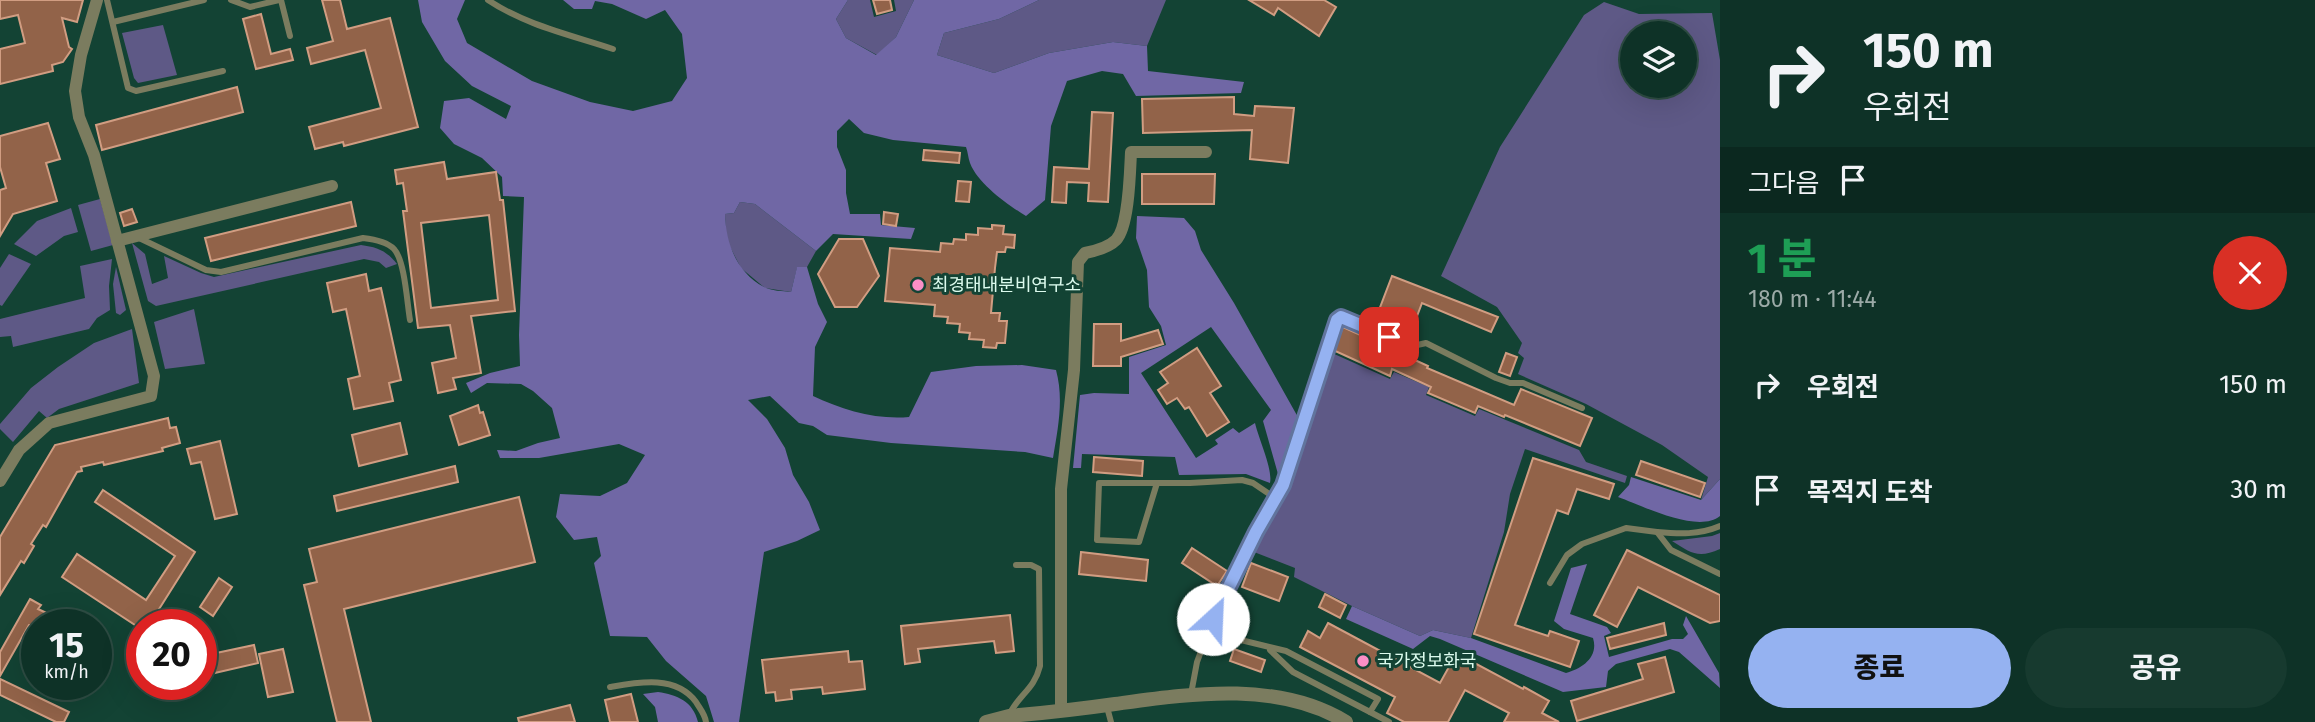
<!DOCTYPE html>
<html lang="ko">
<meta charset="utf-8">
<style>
:root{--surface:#0e3227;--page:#173a2f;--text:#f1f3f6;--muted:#9baaa7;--line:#2e4d44;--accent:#95b2f1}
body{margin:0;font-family:"Fira Sans","Noto Sans KR",sans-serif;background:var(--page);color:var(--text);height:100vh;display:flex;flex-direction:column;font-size:26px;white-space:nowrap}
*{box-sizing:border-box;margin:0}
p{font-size:23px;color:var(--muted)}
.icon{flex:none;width:38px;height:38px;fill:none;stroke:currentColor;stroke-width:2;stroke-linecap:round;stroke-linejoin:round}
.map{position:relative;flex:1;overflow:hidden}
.sheet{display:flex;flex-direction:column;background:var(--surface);width:595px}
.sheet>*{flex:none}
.top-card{background:#0e3227;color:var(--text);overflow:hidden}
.fabs{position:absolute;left:1620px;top:21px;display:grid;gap:14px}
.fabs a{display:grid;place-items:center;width:77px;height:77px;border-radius:50%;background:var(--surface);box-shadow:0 7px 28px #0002,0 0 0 2px var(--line);font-size:35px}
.speed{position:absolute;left:21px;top:609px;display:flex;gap:14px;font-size:35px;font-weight:700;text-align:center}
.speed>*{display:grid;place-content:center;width:91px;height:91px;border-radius:50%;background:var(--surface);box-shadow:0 7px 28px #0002,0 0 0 2px var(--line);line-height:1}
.speed small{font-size:18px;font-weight:400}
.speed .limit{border:10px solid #d22;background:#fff;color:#111}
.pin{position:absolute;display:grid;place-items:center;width:60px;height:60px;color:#fff;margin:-30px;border-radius:14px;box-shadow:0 4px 10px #0006}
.me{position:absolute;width:77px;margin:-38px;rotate:25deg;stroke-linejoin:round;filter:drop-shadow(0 0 5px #0008)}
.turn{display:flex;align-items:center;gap:24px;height:147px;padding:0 28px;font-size:32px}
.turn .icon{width:91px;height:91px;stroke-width:2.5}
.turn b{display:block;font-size:49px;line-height:60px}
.then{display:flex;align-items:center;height:66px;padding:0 28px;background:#0003;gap:14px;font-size:26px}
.round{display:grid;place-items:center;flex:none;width:74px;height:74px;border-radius:37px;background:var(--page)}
.summary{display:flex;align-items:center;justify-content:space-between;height:119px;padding:0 28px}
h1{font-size:42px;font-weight:800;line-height:52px;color:#1e9e55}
.cta{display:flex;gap:14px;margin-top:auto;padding:14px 28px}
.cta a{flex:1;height:80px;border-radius:42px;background:var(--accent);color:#111;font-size:28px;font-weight:800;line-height:80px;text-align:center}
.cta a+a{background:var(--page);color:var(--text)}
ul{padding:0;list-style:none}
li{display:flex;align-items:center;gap:21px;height:105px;padding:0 28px}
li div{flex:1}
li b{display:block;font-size:26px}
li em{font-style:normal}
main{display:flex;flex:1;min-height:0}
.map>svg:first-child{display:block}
.green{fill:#5e5986;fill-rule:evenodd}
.forest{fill:#7067a5}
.building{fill:#926349;stroke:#d19d82;stroke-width:2;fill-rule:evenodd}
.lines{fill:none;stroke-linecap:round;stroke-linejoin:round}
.service{stroke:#7b7c5f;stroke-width:6}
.minor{stroke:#7b7c5f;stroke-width:12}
.tertiary{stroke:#7b7c5f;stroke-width:14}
.route-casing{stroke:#61749d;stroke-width:18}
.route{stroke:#95b2f1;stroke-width:12}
.poi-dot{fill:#fa8fc6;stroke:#134334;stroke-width:2.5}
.labels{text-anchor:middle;stroke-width:6;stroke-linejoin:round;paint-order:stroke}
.poi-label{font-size:18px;fill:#dcfbee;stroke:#134334;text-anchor:start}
</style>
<main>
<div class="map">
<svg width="1720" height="722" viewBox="0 0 1720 722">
<rect width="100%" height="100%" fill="#134334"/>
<g class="green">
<polygon points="848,0 870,0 874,17 896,11 894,0 914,0 896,37 877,55 846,38 836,19"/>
<polygon points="1039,0 1166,0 1147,46 1113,42 1049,53 994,73 937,55 944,33 999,19"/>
<path d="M1604 2 1639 14 1712 13 1720 60V479L1701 500 1708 477 1662 445 1586 404 1518 374 1524 358 1518 353 1522 343 1497 307 1441 276 1500 147 1584 15ZM1633 33H1685V86H1633Z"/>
<polygon points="163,25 177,75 138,83 134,78 122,33"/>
<polygon points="100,199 113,245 91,251 78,205"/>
<polygon points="740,202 755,204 816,251 807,267 797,268 791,292 765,288 741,268 726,239 725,214 734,213"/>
<polygon points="71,208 78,232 64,236 36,256 14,244 37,221"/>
<path d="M132 243 145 254 152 284 168 278 164 256 201 273 214 277 361 245C377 247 387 251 397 264L386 268 379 262 364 259 156 306 148 301Z"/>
<polygon points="9,254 31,264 2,306 0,305 0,268"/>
<polygon points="112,259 109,286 110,310 97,318 89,329 13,347 11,336 0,337 0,319 85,298 80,266"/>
<polygon points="116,267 126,310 120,315 116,313 113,284"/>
<polygon points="194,309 205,364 165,369 154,322"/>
<polygon points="132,329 139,383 59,409 47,418 39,411 13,442 0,429 0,424 31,388 58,367 94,343"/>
<path d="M1332 353 1390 379 1394 372 1429 387 1426 395 1475 416 1479 409 1579 450 1586 462 1627 476 1625 483 1525 449 1510 494 1504 532 1471 638 1433 630 1420 636 1352 606 1294 577 1295 568 1254 552C1291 486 1313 426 1332 353Z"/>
<path d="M1720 533V549C1698 559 1691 553 1672 541L1712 536Z"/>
</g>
<g class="forest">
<path d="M418 0H465L457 19 467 43 532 81 590 102 633 111 672 101 687 78 682 34 665 10 646 19 612 4 595 1 592 9H574L563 0H848L836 19 846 38 876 55 896 37 914 0H1039L999 19 944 33 937 55 994 73 1049 53 1113 42 1147 46 1148 71 1244 82 1241 93 1136 96 1123 74 1102 71 1067 81 1051 126 1045 200 1026 216C1008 205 978 184 970 163 968 158 968 152 966 147L893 140 864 133 849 119 837 131V147L846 170V193L850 214H880L881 225 915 228 911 239 833 234 816 251 755 204 740 202 734 213 725 214C726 243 736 272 764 287 771 291 783 291 791 292L797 267H807L818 304 827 322 815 347 813 396C843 410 876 420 909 417L931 372 976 366 1022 365 1056 370C1064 399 1058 428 1053 458L1025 452 891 443 827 435 813 426 799 423 770 396 748 400 767 419 785 448 793 475 809 502 820 530 797 541 764 552 739 722H714L706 696 666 661 647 637 610 636 594 563 601 556 597 537 574 540 556 517 560 494 600 496 627 483 645 455 619 444 539 458H500L497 450 516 451 538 443 560 438 552 408 533 391 521 384 487 383 471 393 466 383 490 373 520 366 519 335 524 197 503 196 502 177 482 158 454 144 440 128 444 101 469 98 506 119 511 106 472 86 445 61 422 22Z"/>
<path d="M1137 216 1184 218 1195 231 1201 250 1234 303 1299 419 1283 473 1278 474 1263 421 1271 410 1211 327 1141 373 1196 458 1218 444 1215 440 1233 428 1239 433 1255 423C1259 440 1273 469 1270 483L1246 474 1179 475 1175 457 1082 454 1081 468H1073L1080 395 1094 393 1129 394V357L1166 345 1161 326 1149 307 1147 270 1136 238Z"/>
<path d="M1631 477 1701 500 1720 479V516C1698 534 1643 506 1618 497L1629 485Z"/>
<path d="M1587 564 1570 614 1607 627 1611 633 1604 636 1609 657 1672 639H1683L1688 634 1683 625 1686 616 1719 673 1720 688 1679 652 1670 649 1616 664 1608 671 1606 687 1563 692 1440 639 1430 636 1413 649 1346 619 1352 606 1420 636 1433 630 1471 638 1566 673C1582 669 1599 657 1593 638L1564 629 1554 621 1571 568Z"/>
<path d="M658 692C677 695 693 701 698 722H658L655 707 643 694Z"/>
</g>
<g class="building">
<polygon points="0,0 83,0 77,22 62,18 69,47 72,49 63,62 52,65 53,71 0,84 0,49 25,43 18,15 0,19"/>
<polygon points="322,0 340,0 347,29 390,18 418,127 344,146 343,142 315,149 309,127 381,108 365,50 311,64 307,48 333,41"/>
<polygon points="873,0 890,0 892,10 877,14"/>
<polygon points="1249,0 1324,0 1336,7 1319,36 1278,8 1274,15"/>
<polygon points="261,14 271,54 290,49 293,60 256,69 243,19"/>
<polygon points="237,87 243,112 102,150 96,125"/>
<polygon points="1234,97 1234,114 1254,116 1255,106 1294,108 1288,163 1250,159 1252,130 1143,133 1142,99"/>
<polygon points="1092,112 1113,113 1108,202 1088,201 1089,183 1067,182 1066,203 1052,202 1054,167 1089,169"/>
<polygon points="48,123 60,159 46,163 57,201 13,214 0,236 0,190 6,188 0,167 0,136"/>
<polygon points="924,150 960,153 959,163 923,160"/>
<path d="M444 162 447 179 496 172 500 200H503L515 311 471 316 481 373 453 378 456 389 438 393 432 363 456 358 450 325 418 328 403 211H407L403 183 397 184 395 170ZM489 215 498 300 431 308 421 223Z"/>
<polygon points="1142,174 1215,174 1214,204 1142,204"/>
<polygon points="958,181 971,182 969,202 956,201"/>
<polygon points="351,202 356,226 211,261 205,238"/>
<polygon points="132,209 137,222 124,226 120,213"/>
<polygon points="884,212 898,214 896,226 883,224"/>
<polygon points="992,225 1004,226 1003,234 1015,235 1014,248 1006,247 1005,252 997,252 995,268 991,313 1000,313 999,321 1007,321 1005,343 997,343 996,348 983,347 984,340 969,339 970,333 959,332 960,324 947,323 948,317 934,316 935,305 885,301 890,248 940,252 941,243 953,244 954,239 966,240 966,234 978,235 978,228 992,229"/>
<polygon points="839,239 863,239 879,276 857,307 835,307 818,274"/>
<polygon points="366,274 369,291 381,288 401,380 389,383 393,401 354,409 348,379 360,376 346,309 333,312 327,283"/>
<polygon points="1392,276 1498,317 1491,332 1422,303 1411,332 1376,318"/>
<polygon points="1094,324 1121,324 1121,341 1158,330 1163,344 1121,357 1121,366 1093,366"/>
<polygon points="1343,327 1428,366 1427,368 1514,405 1521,389 1592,418 1580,446 1505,415 1504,417 1478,406 1475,413 1428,393 1431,387 1392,369 1390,376 1333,350"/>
<polygon points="1197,348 1221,386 1210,393 1229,422 1207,436 1189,407 1185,409 1177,398 1167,404 1158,390 1168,383 1160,372"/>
<polygon points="1506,353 1517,357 1510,376 1499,372"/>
<polygon points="478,405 480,413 483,412 490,435 459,445 450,416"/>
<polygon points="168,418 170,428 176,427 180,443 162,448 163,451 104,465 103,462 81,467 82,471 77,472 46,527 43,525 31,544 34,546 24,563 21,561 0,595 0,537 55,445"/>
<polygon points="400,423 407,454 359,466 352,435"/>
<polygon points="220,441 237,514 215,519 201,462 191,464 187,449"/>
<polygon points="1094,457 1143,461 1142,476 1093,472"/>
<polygon points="1533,458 1614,484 1609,499 1577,489 1568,514 1557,510 1515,625 1548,636 1550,631 1579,641 1570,667 1474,634"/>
<polygon points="1641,461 1705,483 1700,497 1636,475"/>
<polygon points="455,466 458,482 337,511 334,496"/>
<polygon points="103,490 195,552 149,625 135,625 62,577 77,554 146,600 175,556 95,502"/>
<polygon points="519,497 535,562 344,609 371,722 337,722 304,585 317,582 309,549"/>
<polygon points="1192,548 1227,571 1217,586 1182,563"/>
<polygon points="1627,550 1720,595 1720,621 1710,623 1638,587 1617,627 1594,615"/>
<polygon points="1081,552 1148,560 1146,581 1079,574"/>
<polygon points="1251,563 1288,577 1279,601 1242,587"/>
<polygon points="219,578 232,587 213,616 200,607"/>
<polygon points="1325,594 1346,605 1340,618 1319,607"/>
<polygon points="30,599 41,605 38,609 72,625 29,625 0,676 0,652"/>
<polygon points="1010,615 1014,651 996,653 994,641 918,649 920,662 905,664 901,626"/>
<polygon points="1328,623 1440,683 1455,656 1467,662 1469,660 1523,689 1524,687 1549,701 1542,713 1559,722 1504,722 1509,713 1465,690 1448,722 1404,722 1387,713 1395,697 1300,647 1308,631 1320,638"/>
<polygon points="1664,623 1666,635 1610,649 1607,638"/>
<polygon points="254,645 258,663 206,675 202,656"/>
<polygon points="283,649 293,692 268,697 259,654"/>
<polygon points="1234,649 1265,660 1261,672 1230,661"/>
<polygon points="848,651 849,662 862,661 865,689 823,694 822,687 791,690 792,699 776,701 775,692 766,693 762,660"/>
<polygon points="1665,657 1674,692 1577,721 1571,701 1643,679 1638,664"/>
<polygon points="0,679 69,712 64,722 56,722 0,695"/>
<polygon points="631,694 638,722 610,722 605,700"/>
<polygon points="570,705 575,722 519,722 518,718"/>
</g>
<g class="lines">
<g class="service">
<polyline points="107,0 128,88 136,91 223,71"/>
<polyline points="231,0 250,7 279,0"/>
<polyline points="281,0 290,36"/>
<path d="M488 0C525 25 571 35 613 49"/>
<polyline points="113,22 204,0"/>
<path d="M137 237 206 270 221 272 363 238C372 239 387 242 394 249 405 261 407 303 410 320"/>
<polyline points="1157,483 1139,542 1097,540 1099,483 1190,483 1242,480 1253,483 1275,498"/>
<path d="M1657 532C1679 534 1699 535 1720 526"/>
<polyline points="1550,583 1567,555 1582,544 1626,528 1657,532 1671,550 1720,574"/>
<polyline points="1208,632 1286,651 1378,699 1370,712 1389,722"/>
<polyline points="1270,650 1293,672 1370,712"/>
<path d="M610 687C639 682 676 675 696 702 700 709 705 714 706 722"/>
<polyline points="1191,694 1197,662 1218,606 1283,485 1292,461 1337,320 1341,317 1413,346 1426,343 1496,378 1510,383 1523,383 1582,408"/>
<polyline points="1107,707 1111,722"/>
<path d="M1009 715C1019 694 1034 690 1040 666L1039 569 1031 565H1016"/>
</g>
<g class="minor">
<polyline points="117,241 332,186"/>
<polyline points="0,481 19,450 49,423 151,396 154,376 94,155 79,117 75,91 81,55 97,0"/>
<path d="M1061 711V489L1074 370 1078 262 1085 253C1095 251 1108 248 1116 240 1129 227 1130 172 1131 152H1206"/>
</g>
<path class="tertiary" d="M986 722 1009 716C1044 713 1080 709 1115 704 1189 694 1278 680 1346 722"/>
</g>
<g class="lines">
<defs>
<polyline id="route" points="1213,619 1256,532 1283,485 1337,320 1341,317 1389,337"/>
</defs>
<use href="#route" class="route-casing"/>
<use href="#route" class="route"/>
</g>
<g class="poi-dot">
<circle cx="918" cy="285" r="7"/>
<circle cx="1363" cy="661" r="7"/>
</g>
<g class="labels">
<g class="poi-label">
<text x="932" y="291">최경태내분비연구소</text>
<text x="1377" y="667">국가정보화국</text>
</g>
</g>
</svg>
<div class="fabs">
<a><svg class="icon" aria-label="layers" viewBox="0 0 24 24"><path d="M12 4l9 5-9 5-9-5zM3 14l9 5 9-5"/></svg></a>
</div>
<div class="speed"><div>15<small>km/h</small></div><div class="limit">20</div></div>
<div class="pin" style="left:1389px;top:337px;background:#d93025"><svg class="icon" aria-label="arrive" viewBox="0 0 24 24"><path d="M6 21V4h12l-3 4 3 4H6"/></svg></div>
<svg class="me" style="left:1213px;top:619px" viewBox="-20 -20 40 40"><circle r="19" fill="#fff"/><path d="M0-13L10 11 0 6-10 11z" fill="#95b2f1"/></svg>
</div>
<section class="sheet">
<div class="top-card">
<div class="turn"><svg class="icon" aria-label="right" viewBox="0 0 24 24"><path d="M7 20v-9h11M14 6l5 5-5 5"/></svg><div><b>150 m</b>우회전</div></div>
<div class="then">그다음<svg class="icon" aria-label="arrive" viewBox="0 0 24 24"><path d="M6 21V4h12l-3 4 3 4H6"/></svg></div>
</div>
<div class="summary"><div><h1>1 분</h1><p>180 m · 11:44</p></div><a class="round" style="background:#d93025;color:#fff"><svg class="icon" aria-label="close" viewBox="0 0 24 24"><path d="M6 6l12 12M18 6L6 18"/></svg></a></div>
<ul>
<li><svg class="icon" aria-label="right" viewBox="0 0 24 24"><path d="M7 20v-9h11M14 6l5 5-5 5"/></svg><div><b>우회전</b></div><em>150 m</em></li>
<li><svg class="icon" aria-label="arrive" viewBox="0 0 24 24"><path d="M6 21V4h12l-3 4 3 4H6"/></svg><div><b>목적지 도착</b></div><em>30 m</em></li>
</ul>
<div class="cta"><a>종료</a><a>공유</a></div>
</section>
</main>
